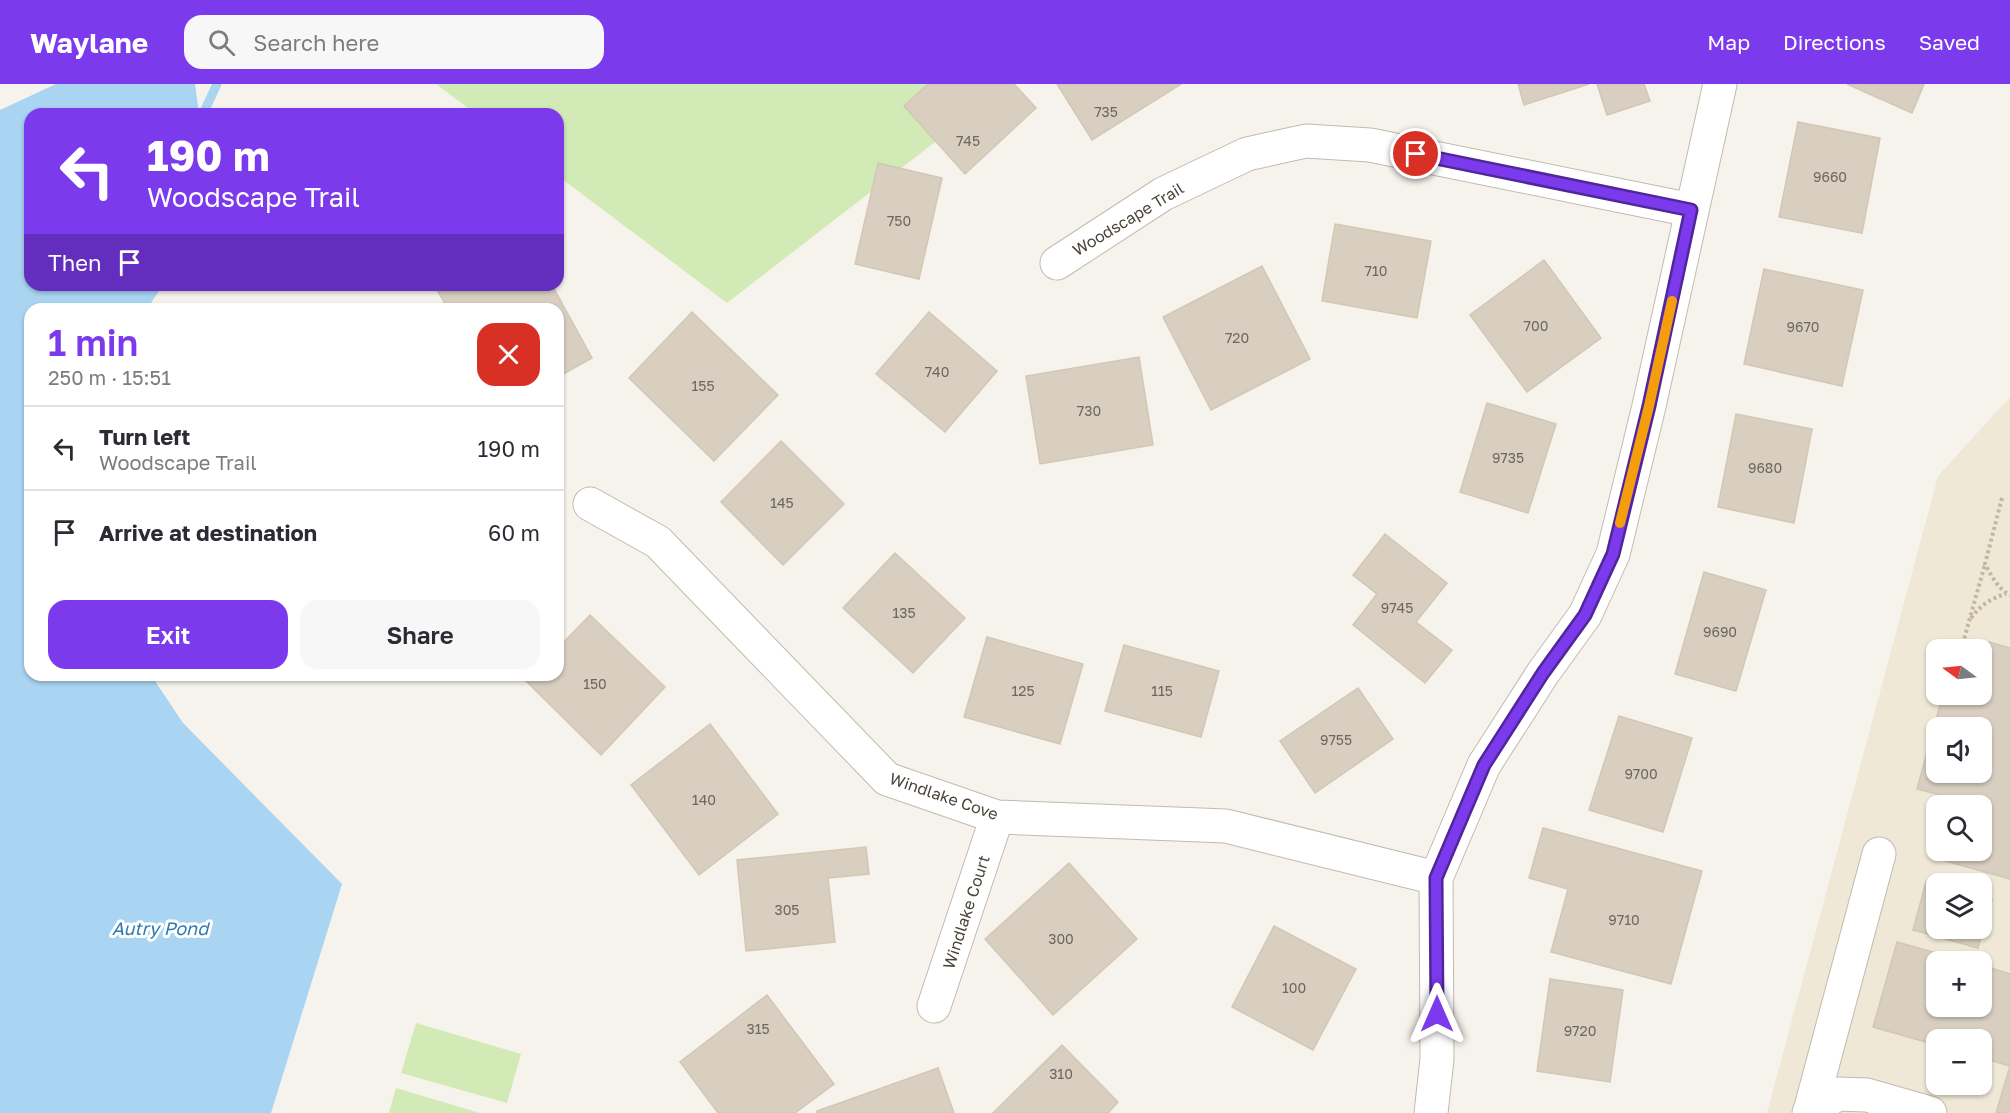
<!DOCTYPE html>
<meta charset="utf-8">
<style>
:root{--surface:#fff;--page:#f7f7f7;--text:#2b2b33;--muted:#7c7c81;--line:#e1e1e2;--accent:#7c3aed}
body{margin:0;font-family:"Golos Text",sans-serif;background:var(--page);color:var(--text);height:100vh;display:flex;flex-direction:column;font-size:22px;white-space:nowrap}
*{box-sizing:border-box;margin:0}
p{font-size:20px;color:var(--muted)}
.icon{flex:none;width:33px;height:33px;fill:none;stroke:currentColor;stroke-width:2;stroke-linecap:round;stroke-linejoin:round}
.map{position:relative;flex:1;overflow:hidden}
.drawer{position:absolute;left:24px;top:219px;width:540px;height:378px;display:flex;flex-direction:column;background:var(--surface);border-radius:18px;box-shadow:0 2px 4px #0004}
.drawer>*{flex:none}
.guide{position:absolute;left:24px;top:24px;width:540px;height:183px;border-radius:18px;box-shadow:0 2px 4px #0004;background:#7c3aed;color:#fff;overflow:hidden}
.needle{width:39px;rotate:285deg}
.buttons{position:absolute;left:1926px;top:555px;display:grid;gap:12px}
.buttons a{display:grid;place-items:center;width:66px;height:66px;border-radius:12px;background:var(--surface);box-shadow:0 2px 4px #0004;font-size:30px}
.pin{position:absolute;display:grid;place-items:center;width:51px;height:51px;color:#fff;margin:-26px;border:3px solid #fff;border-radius:50%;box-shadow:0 2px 6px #0007}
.me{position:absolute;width:66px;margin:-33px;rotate:0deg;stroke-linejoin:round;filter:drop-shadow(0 0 4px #0008)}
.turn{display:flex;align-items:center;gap:21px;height:126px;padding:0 24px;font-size:27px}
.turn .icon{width:78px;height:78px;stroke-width:2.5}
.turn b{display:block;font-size:42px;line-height:51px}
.then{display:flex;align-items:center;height:57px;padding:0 24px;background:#0003;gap:12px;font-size:22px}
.round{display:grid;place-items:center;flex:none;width:63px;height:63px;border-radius:18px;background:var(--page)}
.head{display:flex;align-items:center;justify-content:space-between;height:102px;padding:0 24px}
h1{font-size:36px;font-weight:600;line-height:45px;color:var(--accent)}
.cta{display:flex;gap:12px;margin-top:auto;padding:12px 24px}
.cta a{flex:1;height:69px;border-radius:18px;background:var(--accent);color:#fff;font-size:24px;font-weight:600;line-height:69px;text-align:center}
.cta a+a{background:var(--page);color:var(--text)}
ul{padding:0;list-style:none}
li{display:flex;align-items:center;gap:18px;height:84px;padding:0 24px;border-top:2px solid var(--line)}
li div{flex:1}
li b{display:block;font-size:22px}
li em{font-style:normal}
header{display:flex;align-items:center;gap:36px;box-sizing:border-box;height:84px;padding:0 30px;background:var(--accent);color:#fff}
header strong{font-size:28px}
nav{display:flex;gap:33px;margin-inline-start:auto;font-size:21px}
.search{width:420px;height:54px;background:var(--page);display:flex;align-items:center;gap:15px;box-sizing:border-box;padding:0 21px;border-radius:18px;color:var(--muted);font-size:22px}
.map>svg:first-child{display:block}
.education{fill:#efe8d6;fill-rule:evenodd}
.green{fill:#d2eab5}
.water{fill:#a9d4f2}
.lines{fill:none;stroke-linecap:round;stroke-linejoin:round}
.stream{stroke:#a9d4f2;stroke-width:9}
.building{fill:#d8cfc1;stroke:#d3c7b4;stroke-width:1.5;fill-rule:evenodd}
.minor-casing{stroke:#c2bbae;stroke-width:35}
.path{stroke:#c4b79f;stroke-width:4;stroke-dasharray:3 3;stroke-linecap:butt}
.minor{stroke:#fff;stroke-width:33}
.route-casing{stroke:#51269a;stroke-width:15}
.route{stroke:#7c3aed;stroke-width:10}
.slow{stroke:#f59e0b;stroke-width:10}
.labels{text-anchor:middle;stroke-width:6;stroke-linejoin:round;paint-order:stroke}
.number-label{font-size:14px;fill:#6e675b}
.street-label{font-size:16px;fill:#4b4439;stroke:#fff}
.water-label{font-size:18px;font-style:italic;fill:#2e7ab2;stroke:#fff}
</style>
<header>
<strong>Waylane</strong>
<div class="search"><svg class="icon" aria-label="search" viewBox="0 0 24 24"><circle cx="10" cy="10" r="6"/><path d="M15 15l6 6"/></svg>Search here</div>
<nav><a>Map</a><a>Directions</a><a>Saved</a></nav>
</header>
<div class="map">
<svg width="2010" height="1029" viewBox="0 0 2010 1029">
<rect width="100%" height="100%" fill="#f6f3ec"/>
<path class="education" d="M2010 313V1029H1767L1938 392ZM1936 566H1982V610H1936ZM1936 644H1982V688H1936ZM1936 722H1982V766H1936ZM1936 800H1982V844H1936ZM1936 878H1982V922H1936ZM1936 956H1982V1000H1936Z"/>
<g class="green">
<polygon points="436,0 1010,0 727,219 558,92 558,30 476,30"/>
<polygon points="416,939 521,970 507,1019 401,989"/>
<polygon points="396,1004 480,1029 389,1029"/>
</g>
<polygon class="water" points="56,0 195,0 199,30 30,30 30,201 163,201 147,225 30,225 30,591 151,591 183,639 342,800 271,1029 0,1029 0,26"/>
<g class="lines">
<polyline class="stream" points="203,30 217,0"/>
</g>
<g class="building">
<polygon points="928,0 1014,0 1036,24 965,90 904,22"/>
<polygon points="1057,0 1181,0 1092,56"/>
<polygon points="1518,0 1589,0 1524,21"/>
<polygon points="1597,0 1644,0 1650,17 1607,31"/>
<polygon points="1847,0 1924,0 1912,29"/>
<polygon points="1798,38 1880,54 1862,149 1779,133"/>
<polygon points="878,79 942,94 919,195 855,180"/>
<polygon points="1335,140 1431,157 1417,234 1322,217"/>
<polygon points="1544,176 1601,254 1527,308 1470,231"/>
<polygon points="1262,182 1310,275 1211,326 1163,233"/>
<polygon points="1764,185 1863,206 1842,302 1744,280"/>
<polygon points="442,201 552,201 592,274 558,293 558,225 448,225 436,204"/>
<polygon points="692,228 778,311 714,377 629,294"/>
<polygon points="929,228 997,287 945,348 876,290"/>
<polygon points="1139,273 1153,361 1040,380 1026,292"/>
<polygon points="1487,319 1556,340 1528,429 1460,408"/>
<polygon points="1736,330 1812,345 1794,439 1718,423"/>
<polygon points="781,357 844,420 783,481 721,418"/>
<polygon points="1385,450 1447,499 1416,538 1452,566 1425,599 1353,541 1377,510 1353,491"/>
<polygon points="895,469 965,534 913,589 843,524"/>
<polygon points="1704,488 1766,506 1736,607 1675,590"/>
<polygon points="590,531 665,603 601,671 526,597 532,591 558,591 558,564"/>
<polygon points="987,553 1083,580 1060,660 964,633"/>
<path d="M1989 558 2010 564V795L1931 773 1936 754V766H1982V722H1946L1948 713 1917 705 1943 610 1972 618 1974 610H1982V584ZM1936 644H1982V688H1936Z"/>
<polygon points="1124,561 1219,587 1201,653 1105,627"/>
<polygon points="1358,604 1393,655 1315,709 1280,657"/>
<polygon points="1619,632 1692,654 1663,748 1589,726"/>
<polygon points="710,640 778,730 699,791 631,701"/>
<polygon points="1543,744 1702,787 1671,900 1551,868 1568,805 1529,794"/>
<polygon points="866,763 869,790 828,794 835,858 746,867 737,776"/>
<polygon points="1069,779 1137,855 1053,931 985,855"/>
<polygon points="1926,798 1936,801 1936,844 1982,844 1982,813 1992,816 1978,864 1913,846"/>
<polygon points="1274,842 1356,885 1313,966 1232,923"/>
<polygon points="1897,858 1968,878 1936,878 1936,922 1982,922 1982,881 2010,890 2010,1029 1996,1029 2010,982 1982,974 1982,956 1936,956 1936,961 1873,943"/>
<polygon points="1550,895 1623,906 1610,998 1537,987"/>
<polygon points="767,911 834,1000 795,1029 718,1029 680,978"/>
<polygon points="1062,961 1118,1018 1108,1029 993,1029"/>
<polygon points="938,984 954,1029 817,1029 817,1027"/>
</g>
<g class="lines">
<defs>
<g id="minor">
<polyline points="1057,179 1163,110 1247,70 1306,57 1370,61 1691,126"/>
<polyline points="590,420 658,458 887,695 997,733 1226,742 1436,794"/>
<polyline points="934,922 997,733"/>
<polyline points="1810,1027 1879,770"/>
<polyline points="1431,1029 1437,975 1436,794 1484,681 1543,589 1585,531 1613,470 1649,322 1720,0"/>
<polyline points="1809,1029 1837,1010 1867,1011 1930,1029"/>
</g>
</defs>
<use href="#minor" class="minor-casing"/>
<g class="path">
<path d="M2002 414 1985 480C1991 491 1998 505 2010 511"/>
<path d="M1971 534C1981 521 1991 514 2006 510"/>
<polyline points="1961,566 1985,480"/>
<polyline points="1949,611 1949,610"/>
</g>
<use href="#minor" class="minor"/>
</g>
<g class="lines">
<defs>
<polyline id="route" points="1416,70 1691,126 1649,322 1613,470 1585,531 1543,589 1484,681 1436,794 1437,930"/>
</defs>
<use href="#route" class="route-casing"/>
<use href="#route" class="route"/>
<polyline class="slow" points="1620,439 1649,322 1672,217"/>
</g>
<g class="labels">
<g class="number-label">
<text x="1106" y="33">735</text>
<text x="968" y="62">745</text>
<text x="1830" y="98">9660</text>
<text x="899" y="142">750</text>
<text x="1376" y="192">710</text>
<text x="1536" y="247">700</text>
<text x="1803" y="248">9670</text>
<text x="1237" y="259">720</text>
<text x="937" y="293">740</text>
<text x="703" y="307">155</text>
<text x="1089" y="332">730</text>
<text x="1508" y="379">9735</text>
<text x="1765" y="389">9680</text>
<text x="782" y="424">145</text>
<text x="1397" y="529">9745</text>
<text x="904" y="534">135</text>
<text x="1720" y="553">9690</text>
<text x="595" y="605">150</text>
<text x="1023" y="612">125</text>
<text x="1162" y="612">115</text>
<text x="1336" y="661">9755</text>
<text x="1641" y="695">9700</text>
<text x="704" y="721">140</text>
<text x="787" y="831">305</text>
<text x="1624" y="841">9710</text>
<text x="1061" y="860">300</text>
<text x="1294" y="909">100</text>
<text x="758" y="950">315</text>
<text x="1580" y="952">9720</text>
<text x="1061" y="995">310</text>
</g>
<g class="street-label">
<text transform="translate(1128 135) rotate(-31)" y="6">Woodscape Trail</text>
<text transform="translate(944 712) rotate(19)" y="6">Windlake Cove</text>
<text transform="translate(966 828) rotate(-72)" y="6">Windlake Court</text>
</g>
<g class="water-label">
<text x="160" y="851">Autry Pond</text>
</g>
</g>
</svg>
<div class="buttons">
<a><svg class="needle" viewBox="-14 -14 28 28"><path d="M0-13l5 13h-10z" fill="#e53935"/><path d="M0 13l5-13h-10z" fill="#7c7c81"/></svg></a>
<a><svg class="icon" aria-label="sound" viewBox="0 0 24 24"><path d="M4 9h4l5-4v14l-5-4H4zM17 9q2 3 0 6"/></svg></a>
<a><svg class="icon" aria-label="search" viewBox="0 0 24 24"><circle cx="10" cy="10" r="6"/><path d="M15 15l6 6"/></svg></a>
<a><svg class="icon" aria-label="layers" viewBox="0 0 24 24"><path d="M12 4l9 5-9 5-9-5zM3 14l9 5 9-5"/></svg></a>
<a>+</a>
<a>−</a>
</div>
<div class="pin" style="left:1416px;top:70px;background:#d93025"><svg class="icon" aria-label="arrive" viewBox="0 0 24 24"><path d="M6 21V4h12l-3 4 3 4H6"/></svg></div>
<svg class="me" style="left:1437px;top:930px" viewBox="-20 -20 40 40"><path d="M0-17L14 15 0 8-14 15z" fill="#7c3aed" stroke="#fff" stroke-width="4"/></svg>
<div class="guide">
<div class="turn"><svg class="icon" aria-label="left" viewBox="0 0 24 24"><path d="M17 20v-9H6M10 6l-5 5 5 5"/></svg><div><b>190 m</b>Woodscape Trail</div></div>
<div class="then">Then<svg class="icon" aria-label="arrive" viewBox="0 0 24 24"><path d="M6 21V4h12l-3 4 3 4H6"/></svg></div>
</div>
<section class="drawer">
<div class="head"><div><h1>1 min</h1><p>250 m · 15:51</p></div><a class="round" style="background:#d93025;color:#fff"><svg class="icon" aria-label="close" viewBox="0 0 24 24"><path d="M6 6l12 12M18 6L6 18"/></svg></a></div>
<ul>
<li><svg class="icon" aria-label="left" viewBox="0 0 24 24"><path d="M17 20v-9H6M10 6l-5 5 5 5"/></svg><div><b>Turn left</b><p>Woodscape Trail</p></div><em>190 m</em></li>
<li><svg class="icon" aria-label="arrive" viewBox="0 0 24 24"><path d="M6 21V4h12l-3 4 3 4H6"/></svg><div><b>Arrive at destination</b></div><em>60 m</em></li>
</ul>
<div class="cta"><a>Exit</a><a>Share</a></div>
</section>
</div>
